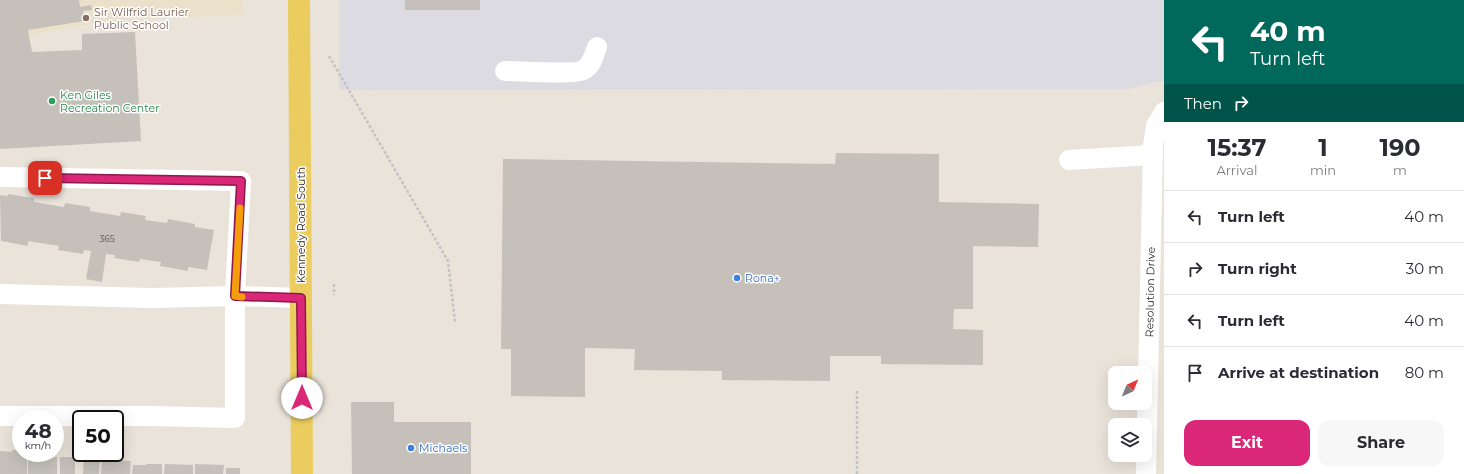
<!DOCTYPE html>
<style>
:root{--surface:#fff;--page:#f7f7f7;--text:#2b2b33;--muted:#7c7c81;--line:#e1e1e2;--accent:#db2777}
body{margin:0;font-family:Montserrat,sans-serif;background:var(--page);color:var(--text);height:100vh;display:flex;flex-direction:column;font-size:15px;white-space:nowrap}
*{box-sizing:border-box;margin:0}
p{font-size:13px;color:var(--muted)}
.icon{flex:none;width:22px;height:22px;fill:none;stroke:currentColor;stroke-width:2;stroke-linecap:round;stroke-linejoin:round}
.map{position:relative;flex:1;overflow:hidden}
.details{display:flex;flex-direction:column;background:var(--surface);width:300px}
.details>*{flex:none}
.top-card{background:#00695c;color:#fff;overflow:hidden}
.needle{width:26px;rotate:44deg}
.fabs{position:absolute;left:1108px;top:366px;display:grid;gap:8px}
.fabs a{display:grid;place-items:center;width:44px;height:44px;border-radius:8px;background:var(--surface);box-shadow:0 4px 16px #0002;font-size:20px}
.speed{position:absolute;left:12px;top:410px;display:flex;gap:8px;font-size:20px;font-weight:700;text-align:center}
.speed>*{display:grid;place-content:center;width:52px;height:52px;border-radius:50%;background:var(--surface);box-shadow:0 4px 16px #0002;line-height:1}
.speed small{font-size:10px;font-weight:400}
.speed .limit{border:2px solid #111;border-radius:6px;background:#fff;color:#111}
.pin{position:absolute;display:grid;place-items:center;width:34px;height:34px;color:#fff;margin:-17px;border-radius:8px;box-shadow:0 2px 6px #0006}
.me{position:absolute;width:44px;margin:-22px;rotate:0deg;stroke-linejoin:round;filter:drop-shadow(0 0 3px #0008)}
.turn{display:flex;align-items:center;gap:14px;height:84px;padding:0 20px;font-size:18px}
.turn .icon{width:52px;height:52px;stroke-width:2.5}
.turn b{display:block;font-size:28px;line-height:34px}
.then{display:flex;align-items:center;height:38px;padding:0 20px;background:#0003;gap:8px;font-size:15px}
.eta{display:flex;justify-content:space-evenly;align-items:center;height:68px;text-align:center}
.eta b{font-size:24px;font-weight:700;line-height:28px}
.cta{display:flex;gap:8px;margin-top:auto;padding:8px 20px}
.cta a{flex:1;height:46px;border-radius:12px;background:var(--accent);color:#fff;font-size:16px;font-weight:700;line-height:46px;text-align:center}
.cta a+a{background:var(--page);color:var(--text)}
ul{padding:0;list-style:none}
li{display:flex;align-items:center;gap:12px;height:52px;padding:0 20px;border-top:1px solid var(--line)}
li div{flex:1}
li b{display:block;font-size:15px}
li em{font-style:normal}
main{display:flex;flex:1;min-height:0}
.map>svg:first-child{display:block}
.industrial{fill:#dddbe2}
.education{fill:#ebe1ca}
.building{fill:#c5c0ba}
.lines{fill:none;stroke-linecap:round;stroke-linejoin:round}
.path{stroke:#c3c3c3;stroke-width:2.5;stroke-dasharray:3 2;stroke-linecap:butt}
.minor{stroke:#fff;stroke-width:20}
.major{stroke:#eacc5f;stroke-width:22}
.route-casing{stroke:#8e194d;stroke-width:10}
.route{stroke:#db2777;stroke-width:7}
.slow{stroke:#f59e0b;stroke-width:7}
.education-dot{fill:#8d6e63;stroke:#fff;stroke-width:1.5}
.leisure-dot{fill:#2e9e5b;stroke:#fff;stroke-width:1.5}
.shop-dot{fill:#3f7fe0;stroke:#fff;stroke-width:1.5}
.labels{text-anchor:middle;stroke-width:3;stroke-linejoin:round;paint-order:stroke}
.number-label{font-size:9px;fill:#4f4e4c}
.education-label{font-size:11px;fill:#785e54;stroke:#fff;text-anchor:start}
.leisure-label{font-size:11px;fill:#27864d;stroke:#fff;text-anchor:start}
.street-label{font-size:11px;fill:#282828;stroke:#fff}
.shop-label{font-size:11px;fill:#366cbe;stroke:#fff;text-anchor:start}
</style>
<main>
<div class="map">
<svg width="1164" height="474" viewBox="0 0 1164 474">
<rect width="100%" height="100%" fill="#eae3da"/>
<polygon class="industrial" points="339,0 1164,0 1164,80 1128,89 339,90"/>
<polygon class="education" points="0,0 243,0 243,14 101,22 0,40"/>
<g class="building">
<polygon points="0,0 79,0 80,7 91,5 92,10 83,11 84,21 28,30 32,52 82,50 82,34 135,32 141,141 0,149"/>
<rect x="405" y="0" width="75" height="10"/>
<polygon points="836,153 939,154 939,202 1039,204 1038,247 973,246 973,309 954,309 953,329 983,330 983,365 881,364 881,356 830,356 830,381 722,380 722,371 634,370 635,349 585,348 585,397 511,396 511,349 501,349 503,159 835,164"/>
<polygon points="8,194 34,198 34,202 64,207 65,203 90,207 90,211 120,216 121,212 146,216 145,220 167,223 168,219 195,224 195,227 214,230 207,270 188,267 188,271 160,266 161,262 140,259 139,262 114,258 115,255 106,254 102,282 86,279 91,251 84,250 83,254 58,250 59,246 28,241 28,246 1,241 0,195 8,196"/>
<polygon points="351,402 394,402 394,422 471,422 471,474 352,474"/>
<polygon points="12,450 21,450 21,453 27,453 27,474 0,474 0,451 12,452"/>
<polygon points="28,454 44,454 44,457 57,457 57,474 28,474"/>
<rect x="60" y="457" width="15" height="17"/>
<polygon points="84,457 100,457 99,474 83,474"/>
<polygon points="116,460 131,461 130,474 101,474 102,461 116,461"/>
<polygon points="146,464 162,464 162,474 132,474 133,465 146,465"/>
<polygon points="165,464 193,465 193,474 164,474"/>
<polygon points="195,464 224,465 223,474 195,474"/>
<rect x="226" y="468" width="14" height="6"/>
</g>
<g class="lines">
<g class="path">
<polyline points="329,56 448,261 455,322"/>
<polyline points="334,284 334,295"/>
<polyline points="857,391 857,474"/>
</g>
<g class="minor">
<path d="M505 71C518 71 575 75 583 70 592 66 594 55 597 47"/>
<polyline points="1069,160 1153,155"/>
<polyline points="0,177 241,181 235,296 235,418 153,416 0,416"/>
<polyline points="0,294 152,298 235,296 301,298"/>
<polyline points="1146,474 1153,145 1156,126 1164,112"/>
</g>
<polyline class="major" points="299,0 302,474"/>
</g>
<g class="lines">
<defs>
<polyline id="route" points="45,178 241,181 235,296 301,298 302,398"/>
</defs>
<use href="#route" class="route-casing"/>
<use href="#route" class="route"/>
<polyline class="slow" points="240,208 235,296 242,297"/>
</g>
<circle class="education-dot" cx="86" cy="18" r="4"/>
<circle class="leisure-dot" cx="52" cy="101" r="4"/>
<g class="shop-dot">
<circle cx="737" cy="278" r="4"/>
<circle cx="411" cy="448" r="4"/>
</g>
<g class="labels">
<g class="number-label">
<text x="107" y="242">365</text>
</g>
<g class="education-label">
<text x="94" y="16">Sir Wilfrid Laurier<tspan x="94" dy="13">Public School</tspan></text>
</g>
<g class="leisure-label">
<text x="60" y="99">Ken Giles<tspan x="60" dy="13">Recreation Center</tspan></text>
</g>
<g class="street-label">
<text transform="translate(301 225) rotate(-90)" y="4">Kennedy Road South</text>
<text transform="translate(1150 292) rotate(-89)" y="4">Resolution Drive</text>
</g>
<g class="shop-label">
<text x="745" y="282">Rona+</text>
<text x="419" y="452">Michaels</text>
</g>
</g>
</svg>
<div class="fabs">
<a><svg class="needle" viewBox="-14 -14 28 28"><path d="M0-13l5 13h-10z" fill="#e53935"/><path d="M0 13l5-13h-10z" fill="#7c7c81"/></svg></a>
<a><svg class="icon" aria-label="layers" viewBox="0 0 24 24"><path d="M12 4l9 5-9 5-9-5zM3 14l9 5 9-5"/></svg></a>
</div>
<div class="speed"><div>48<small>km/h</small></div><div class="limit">50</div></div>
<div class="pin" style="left:45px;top:178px;background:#d93025"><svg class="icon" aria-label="arrive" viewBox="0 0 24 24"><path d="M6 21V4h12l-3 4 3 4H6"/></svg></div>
<svg class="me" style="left:302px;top:398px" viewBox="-20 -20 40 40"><circle r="19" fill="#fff"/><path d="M0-13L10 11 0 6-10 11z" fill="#db2777"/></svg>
</div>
<section class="details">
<div class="top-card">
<div class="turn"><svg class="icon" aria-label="left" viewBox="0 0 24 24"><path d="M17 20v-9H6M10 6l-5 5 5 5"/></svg><div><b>40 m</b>Turn left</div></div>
<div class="then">Then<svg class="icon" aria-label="right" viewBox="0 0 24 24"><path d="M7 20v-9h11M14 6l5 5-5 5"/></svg></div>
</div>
<div class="eta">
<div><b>15:37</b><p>Arrival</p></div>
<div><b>1</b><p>min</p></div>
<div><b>190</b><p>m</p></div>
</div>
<ul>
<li><svg class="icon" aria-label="left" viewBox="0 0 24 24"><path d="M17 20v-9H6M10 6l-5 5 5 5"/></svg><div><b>Turn left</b></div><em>40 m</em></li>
<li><svg class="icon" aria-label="right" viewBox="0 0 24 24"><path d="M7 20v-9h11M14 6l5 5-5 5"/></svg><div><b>Turn right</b></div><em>30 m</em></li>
<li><svg class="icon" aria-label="left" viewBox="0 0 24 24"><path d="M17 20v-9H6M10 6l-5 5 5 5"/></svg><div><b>Turn left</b></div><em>40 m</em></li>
<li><svg class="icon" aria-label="arrive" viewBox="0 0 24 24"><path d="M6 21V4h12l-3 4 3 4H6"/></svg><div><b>Arrive at destination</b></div><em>80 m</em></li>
</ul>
<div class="cta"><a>Exit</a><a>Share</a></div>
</section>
</main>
